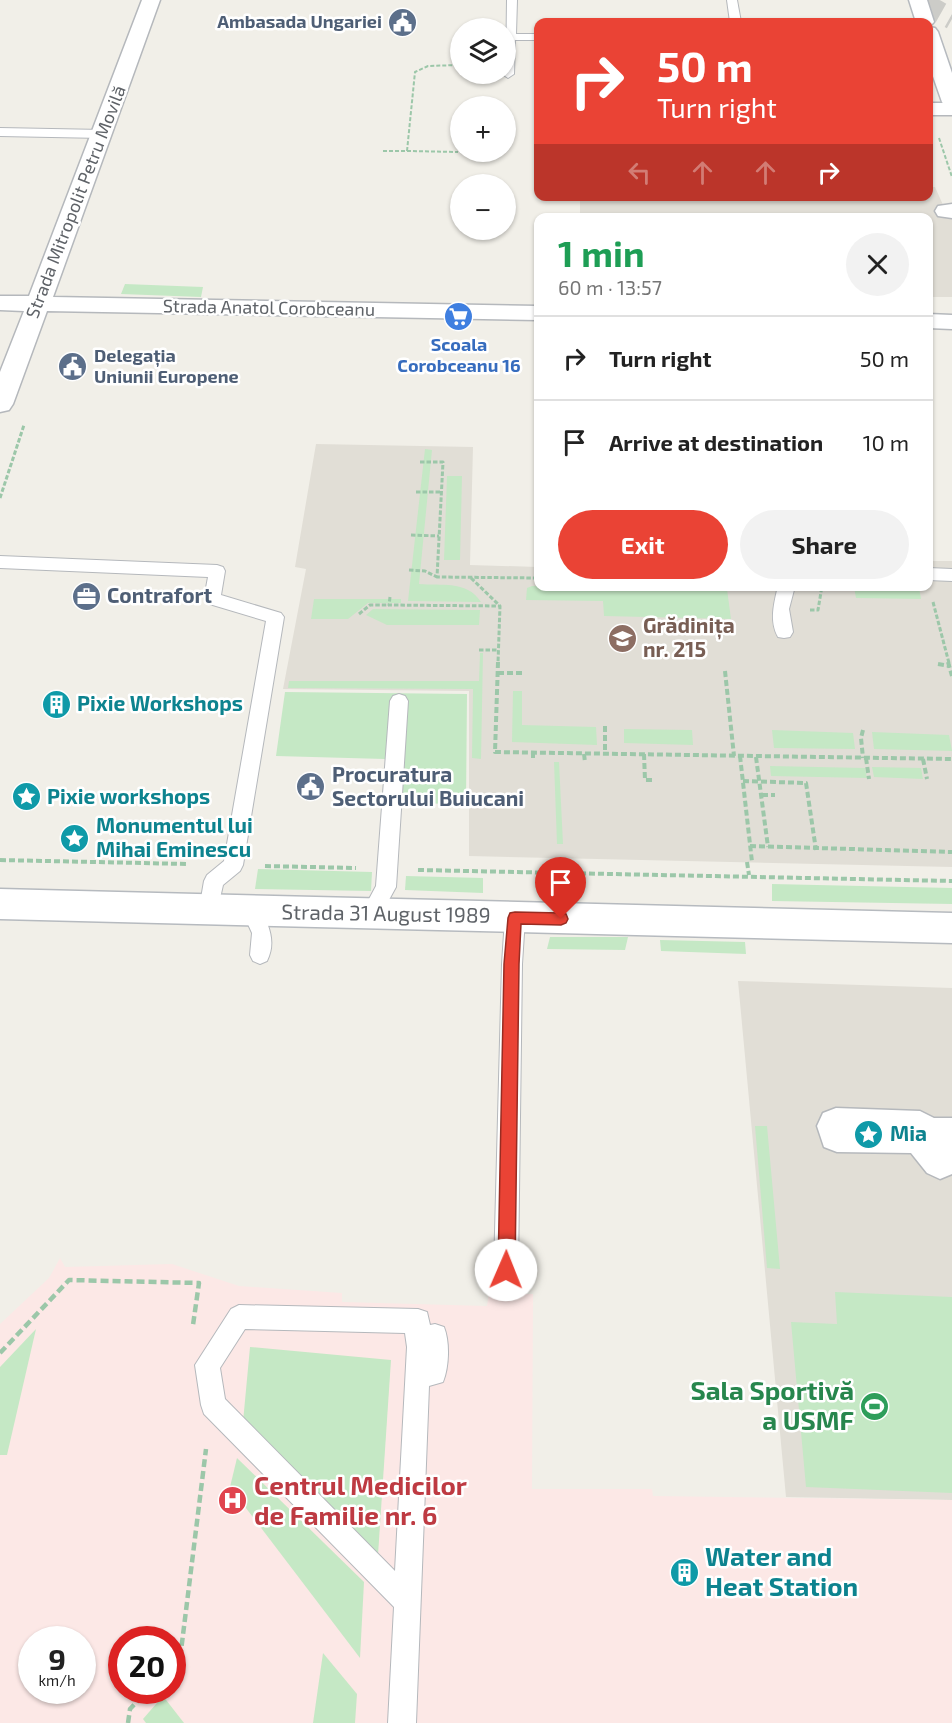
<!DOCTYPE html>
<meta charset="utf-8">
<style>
:root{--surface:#fff;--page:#f2f2f2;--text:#222;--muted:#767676;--line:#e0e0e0;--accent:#ea4335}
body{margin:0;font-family:"Exo 2",sans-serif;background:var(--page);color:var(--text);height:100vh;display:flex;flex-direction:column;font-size:22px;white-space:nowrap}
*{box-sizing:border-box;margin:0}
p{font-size:20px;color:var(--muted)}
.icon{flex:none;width:33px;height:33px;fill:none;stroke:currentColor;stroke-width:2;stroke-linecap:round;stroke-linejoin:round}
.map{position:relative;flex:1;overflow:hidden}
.details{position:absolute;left:534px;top:213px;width:399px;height:378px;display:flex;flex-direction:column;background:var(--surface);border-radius:12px;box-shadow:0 2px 4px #0004}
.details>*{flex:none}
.top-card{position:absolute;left:534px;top:18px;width:399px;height:183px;border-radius:12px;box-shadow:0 2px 4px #0004;background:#ea4335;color:#fff;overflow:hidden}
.controls{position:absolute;left:450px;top:18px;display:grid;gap:12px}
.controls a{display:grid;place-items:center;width:66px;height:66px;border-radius:50%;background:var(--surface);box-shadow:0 2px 4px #0004;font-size:30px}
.speed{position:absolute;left:18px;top:1626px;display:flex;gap:12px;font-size:30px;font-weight:700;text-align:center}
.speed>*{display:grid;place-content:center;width:78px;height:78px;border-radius:50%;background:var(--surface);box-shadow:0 2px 4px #0004;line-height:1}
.speed small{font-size:15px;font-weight:400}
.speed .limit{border:9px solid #d22;background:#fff;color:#111}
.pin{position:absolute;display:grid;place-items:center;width:51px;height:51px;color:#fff;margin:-62px -26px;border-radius:50% 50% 50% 0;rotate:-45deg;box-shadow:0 0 6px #0007}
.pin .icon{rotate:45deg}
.me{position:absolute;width:66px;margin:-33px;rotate:1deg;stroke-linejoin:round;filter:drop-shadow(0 0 4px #0008)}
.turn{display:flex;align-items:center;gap:21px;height:126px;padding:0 24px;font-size:27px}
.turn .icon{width:78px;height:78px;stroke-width:2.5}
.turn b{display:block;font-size:42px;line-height:51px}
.lanes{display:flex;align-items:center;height:57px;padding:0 24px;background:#0003;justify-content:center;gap:30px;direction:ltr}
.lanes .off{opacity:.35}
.round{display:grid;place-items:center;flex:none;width:63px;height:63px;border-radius:32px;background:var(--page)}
.summary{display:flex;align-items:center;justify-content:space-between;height:102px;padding:0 24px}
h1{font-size:36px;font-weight:700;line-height:45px;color:#1e9e55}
.primary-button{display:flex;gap:12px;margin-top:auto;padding:12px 24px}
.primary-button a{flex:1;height:69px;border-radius:36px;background:var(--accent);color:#fff;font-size:24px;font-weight:700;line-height:69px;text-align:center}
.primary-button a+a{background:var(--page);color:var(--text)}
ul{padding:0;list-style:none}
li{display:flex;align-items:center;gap:18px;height:84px;padding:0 24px;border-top:2px solid var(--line)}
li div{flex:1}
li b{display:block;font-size:22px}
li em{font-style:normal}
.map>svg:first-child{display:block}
.education{fill:#e1ded6}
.medical{fill:#fce8e6;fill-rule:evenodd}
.green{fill:#c5e8c5}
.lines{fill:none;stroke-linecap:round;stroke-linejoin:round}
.street-tunnel{stroke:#ccccc8;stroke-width:21;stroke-dasharray:21 10;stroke-linecap:butt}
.lane-casing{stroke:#b5b8bc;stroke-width:2}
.street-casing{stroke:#b5b8bc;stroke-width:3}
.secondary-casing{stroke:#b6babf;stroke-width:3}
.path-far3{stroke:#9cc7a9;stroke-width:2;stroke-dasharray:4 2;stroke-linecap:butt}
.path-far2{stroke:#9cc7a9;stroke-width:3;stroke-dasharray:4.5 2;stroke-linecap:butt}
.path-far1{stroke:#9cc7a9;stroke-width:4;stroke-dasharray:6 3;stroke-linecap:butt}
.path{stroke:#9cc7a9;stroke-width:4.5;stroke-dasharray:8 4;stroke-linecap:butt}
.lane{fill:#fff;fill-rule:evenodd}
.street{fill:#fff;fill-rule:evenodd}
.secondary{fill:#fff;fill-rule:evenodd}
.route{fill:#ea4335;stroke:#982c22;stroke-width:1.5}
.labels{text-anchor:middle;stroke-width:5;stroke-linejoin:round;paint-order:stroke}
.far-service-label{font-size:18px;font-weight:bold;fill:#4e5e75;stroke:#fff;text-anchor:end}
.far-street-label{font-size:18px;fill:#5f6368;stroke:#fff}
.far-shop-label{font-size:18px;font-weight:bold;fill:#366cbe;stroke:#fff}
.service-label{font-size:21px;font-weight:bold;fill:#4e5e75;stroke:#fff;text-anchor:start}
.education-label{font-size:21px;font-weight:bold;fill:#785e54;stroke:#fff;text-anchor:start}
.culture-label{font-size:21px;font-weight:bold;fill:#0d838f;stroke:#fff;text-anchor:start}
.street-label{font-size:21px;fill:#5f6368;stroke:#fff}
.near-leisure-label{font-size:26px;font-weight:bold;fill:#27864d;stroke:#fff;text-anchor:end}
.near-health-label{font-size:26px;font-weight:bold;fill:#be3a42;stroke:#fff;text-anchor:start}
.near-culture-label{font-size:26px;font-weight:bold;fill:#0d838f;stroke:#fff;text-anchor:start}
</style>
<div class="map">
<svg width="952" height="1723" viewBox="0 0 952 1723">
<rect width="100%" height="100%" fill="#f1efe8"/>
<g class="education">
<polygon points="929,187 935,187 948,216 952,219 952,297 929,297 928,218 580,218 580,197 928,196"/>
<polygon points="316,444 473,447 470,565 538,567 538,586 928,586 929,561 952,561 952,867 469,856 469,691 283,689 306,569 295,567"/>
<polygon points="738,981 952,988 952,1500 786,1497"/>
</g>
<path class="medical" d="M60 1258 65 1267 172 1264 239 1286 342 1293V1302L487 1306 489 1293 533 1294 532 1489H652L653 1496 952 1500V1723H0V1324L49 1278ZM32 1640H82V1690H32ZM122 1640H172V1690H122Z"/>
<g class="green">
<polygon points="125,284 203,287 201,297 121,294"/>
<path d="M425 449 432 450 419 584C441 586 467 580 481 602L408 601Z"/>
<polygon points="447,476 462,476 460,560 444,560"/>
<polygon points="532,586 727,589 731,619 604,616 603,601 526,600 527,588"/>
<polygon points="854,587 919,587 921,599 856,598"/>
<polygon points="314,599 401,599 401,603 368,603 348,619 311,619"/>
<polygon points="373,609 480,610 479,625 387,625 366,615"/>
<polygon points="480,653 483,653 481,759 472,758 473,689 288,688 289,681 479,681"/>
<polygon points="513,691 522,691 522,725 596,727 597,745 512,742"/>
<polygon points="285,692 467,694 466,804 396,803 385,759 276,756"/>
<polygon points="624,729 692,730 693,745 624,743"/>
<polygon points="772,730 853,733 855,749 774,748"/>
<polygon points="872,732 949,735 952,751 874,749"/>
<polygon points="554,762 559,762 563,844 557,844"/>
<polygon points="770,766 865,768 867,778 771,776"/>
<polygon points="872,767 921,768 923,779 874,777"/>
<polygon points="258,869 372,872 371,891 255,889"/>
<polygon points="406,876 483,878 483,893 405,890"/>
<polygon points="772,884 952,888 952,904 772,901"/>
<polygon points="550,937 628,937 625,950 547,949"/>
<polygon points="660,940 745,942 746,954 661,951"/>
<polygon points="755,1126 767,1126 780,1269 767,1268"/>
<polygon points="835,1292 952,1297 952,1493 806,1487 791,1322 837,1324"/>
<polygon points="36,1329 7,1455 0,1455 0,1367"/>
<polygon points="250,1347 391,1360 378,1555 243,1422"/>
<polygon points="237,1458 364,1582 360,1658 230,1487"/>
<polygon points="323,1653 357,1694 355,1723 313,1723"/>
<polygon points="163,1696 184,1723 146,1723 143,1719"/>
</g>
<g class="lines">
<polyline class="street-tunnel" points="921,8 936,10 952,19"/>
<defs>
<g id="lane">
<polygon points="507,0 517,0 516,34 538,34 538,40 515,40 514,74 508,78 502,74 506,74"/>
<polygon points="727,0 737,0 741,22 730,22"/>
<polygon points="0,128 103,130 109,134 103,138 0,136"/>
<polygon points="0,556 217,565 223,567 225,571 221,595 281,613 284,617 243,865 240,871 223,885 216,916 209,919 202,916 199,910 204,881 207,875 224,861 266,621 206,603 204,599 208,577 0,568"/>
<polygon points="928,568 952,569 952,581 928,580"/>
<path d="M778 586H795L789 609 793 632 790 637 784 638 778 637C769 621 774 603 778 586Z"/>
<polygon points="399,694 405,696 408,701 396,887 378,920 371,923 364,920 361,914 376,886 390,701 393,696"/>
<path d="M252 902 259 905C268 924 277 941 267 961L260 964 253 961 250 955 252 933 242 911 245 905Z"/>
<polygon points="515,909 522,912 525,918 522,964 518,1270 514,1278 506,1282 498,1278 494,1270 502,964 505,918 508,912"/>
<path d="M239 1305 418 1309 427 1312 430 1325 435 1324 444 1327C450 1342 449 1367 443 1382L429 1386 416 1723H388L394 1607 204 1414 201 1405 195 1365 231 1309ZM245 1329 405 1333 407 1347 395 1571 225 1399 220 1368Z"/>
</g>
<g id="street">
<polygon points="142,0 160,0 53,297 538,306 538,320 47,311 13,404 9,410 0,412 0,372 24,311 0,310 0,296 29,296"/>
<rect x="928" y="103" width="24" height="12"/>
<polygon points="952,204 952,218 938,216 935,211 938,206"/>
<polygon points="928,314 952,315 952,329 928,328"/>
<polygon points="836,1108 920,1111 934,1118 952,1118 952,1174 940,1179 927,1173 911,1153 837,1152 824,1147 817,1126 823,1113"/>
</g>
<g id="secondary">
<polygon points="909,0 927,0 934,22 929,27 935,28 938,32 952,73 952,108 945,106 942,102 928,62 928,22 916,22"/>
<polygon points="0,889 952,913 952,943 0,919"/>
</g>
</defs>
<use href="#lane" class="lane-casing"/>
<use href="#street" class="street-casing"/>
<use href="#secondary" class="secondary-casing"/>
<g class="path-far3">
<polyline points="939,138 952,177"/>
<polyline points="383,151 407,151 415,72 428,66 460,65"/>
<polyline points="407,151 458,152"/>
</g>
<g class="path-far2">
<polyline points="420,462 443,462 437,577 538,578"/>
<polyline points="416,492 441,492"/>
<polyline points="0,498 24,425"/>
<polyline points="411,535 439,536"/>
<polyline points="409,570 425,571 437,577"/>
<polyline points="471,578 500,606 498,663"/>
<polyline points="390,597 389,605 499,606"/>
<polyline points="933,602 949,663"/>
<polyline points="810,610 818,610 822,586"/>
<polyline points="359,614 370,605 389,605"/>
<polyline points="479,650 498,650"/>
</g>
<g class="path-far1">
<polyline points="498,662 495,752 952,759"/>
<polyline points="948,662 952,676"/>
<polyline points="938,664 950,666"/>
<polyline points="725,671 734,756"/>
<polyline points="498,673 524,673"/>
<polyline points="605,726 605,754"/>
<polyline points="863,730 861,738 863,758"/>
<polyline points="533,752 533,761"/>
<polyline points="584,754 585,762"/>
<polyline points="644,754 645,780 653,780"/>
<polyline points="740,756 752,862"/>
<polyline points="756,757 768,847"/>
<polyline points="866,758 869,779"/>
<polyline points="923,759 927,779"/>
<polyline points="743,781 806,783 816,850"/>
<polyline points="762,795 775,795"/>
<polyline points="750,846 952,852"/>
<polyline points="0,860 188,864"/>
<polyline points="747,862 749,875"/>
<polyline points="265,866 356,868"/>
<polyline points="418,870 952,881"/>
</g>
<g class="path">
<polyline points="0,1353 69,1280 199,1283 193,1325"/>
<polyline points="172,1666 180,1659 206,1449"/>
<polyline points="128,1723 130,1709 148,1690"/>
</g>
<use href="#lane" class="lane"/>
<use href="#street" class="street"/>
<use href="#secondary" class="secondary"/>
</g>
<polygon class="route" points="515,912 561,913 566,914 568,919 566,923 561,925 521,924 519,964 515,1270 512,1276 506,1278 501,1276 498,1270 504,964 508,918 510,913"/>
<defs>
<symbol id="civic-disc" viewBox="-11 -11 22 22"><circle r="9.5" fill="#5c6f8a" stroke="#fff"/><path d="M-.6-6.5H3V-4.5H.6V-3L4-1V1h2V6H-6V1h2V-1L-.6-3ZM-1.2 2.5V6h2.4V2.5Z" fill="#fff"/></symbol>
<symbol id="supermarket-disc" viewBox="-11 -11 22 22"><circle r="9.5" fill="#3f7fe0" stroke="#fff"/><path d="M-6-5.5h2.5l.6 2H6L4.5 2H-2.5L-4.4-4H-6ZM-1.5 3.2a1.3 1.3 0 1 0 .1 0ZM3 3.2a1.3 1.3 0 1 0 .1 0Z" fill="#fff"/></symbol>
<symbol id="office-disc" viewBox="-11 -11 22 22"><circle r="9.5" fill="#5c6f8a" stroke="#fff"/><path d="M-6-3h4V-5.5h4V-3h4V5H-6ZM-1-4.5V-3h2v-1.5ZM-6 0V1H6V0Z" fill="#fff"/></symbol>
<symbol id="school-disc" viewBox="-11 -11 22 22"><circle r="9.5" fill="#8d6e63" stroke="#fff"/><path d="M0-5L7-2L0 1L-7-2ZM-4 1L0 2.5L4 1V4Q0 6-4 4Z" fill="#fff"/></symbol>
<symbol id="building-disc" viewBox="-11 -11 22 22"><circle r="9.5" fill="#0f9aa8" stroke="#fff"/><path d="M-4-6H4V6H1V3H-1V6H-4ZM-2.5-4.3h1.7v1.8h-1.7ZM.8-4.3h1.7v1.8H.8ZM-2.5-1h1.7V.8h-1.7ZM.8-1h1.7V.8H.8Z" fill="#fff"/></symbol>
<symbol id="sight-disc" viewBox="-11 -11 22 22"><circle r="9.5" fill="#0f9aa8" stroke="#fff"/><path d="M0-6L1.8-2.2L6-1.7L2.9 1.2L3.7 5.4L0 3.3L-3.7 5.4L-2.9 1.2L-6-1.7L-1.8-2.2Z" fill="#fff"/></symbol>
<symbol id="stadium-disc" viewBox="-11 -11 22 22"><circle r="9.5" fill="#2e9e5b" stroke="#fff"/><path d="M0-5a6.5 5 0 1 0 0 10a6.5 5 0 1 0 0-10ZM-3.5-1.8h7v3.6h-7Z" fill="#fff"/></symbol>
<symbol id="hospital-disc" viewBox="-11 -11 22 22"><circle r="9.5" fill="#e0444e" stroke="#fff"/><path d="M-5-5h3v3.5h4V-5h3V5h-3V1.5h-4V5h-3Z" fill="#fff"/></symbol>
</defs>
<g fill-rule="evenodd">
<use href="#civic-disc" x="386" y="6" width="33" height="33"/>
<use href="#supermarket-disc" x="442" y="300" width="33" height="33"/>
<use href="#civic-disc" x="56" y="350" width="33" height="33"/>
<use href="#office-disc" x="70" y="580" width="33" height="33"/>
<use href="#school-disc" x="606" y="622" width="33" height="33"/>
<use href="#building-disc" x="40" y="688" width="33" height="33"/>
<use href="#civic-disc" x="294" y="770" width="33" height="33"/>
<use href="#sight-disc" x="10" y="780" width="33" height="33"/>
<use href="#sight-disc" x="58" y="822" width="33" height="33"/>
<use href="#sight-disc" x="852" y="1118" width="33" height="33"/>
<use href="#stadium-disc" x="858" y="1390" width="33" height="33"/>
<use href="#hospital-disc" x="216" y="1484" width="33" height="33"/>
<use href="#building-disc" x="668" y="1556" width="33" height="33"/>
</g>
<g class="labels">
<g class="far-service-label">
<text x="382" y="28">Ambasada Ungariei</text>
<text x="94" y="362" text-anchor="start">Delegația<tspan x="94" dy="21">Uniunii Europene</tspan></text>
</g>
<g class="far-street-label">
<text transform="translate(76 202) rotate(-69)" y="6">Strada Mitropolit Petru Movilă</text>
<text transform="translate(269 308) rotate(1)" y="6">Strada Anatol Corobceanu</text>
</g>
<g class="far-shop-label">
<text x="459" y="351">Scoala<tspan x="459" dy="21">Corobceanu 16</tspan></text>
</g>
<g class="service-label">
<text x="107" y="603">Contrafort</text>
<text x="332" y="782">Procuratura<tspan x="332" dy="24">Sectorului Buiucani</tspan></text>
</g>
<g class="education-label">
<text x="643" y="633">Grădinița<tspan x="643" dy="24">nr. 215</tspan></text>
</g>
<g class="culture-label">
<text x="77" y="711">Pixie Workshops</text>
<text x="47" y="804">Pixie workshops</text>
<text x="96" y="833">Monumentul lui<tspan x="96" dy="24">Mihai Eminescu</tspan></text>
<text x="890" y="1141">Mia</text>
</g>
<g class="street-label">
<text transform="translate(386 914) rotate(1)" y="7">Strada 31 August 1989</text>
</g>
<g class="near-leisure-label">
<text x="854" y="1400">Sala Sportivă<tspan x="854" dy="30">a USMF</tspan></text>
</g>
<g class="near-health-label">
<text x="254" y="1495">Centrul Medicilor<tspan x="254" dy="30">de Familie nr. 6</tspan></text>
</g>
<g class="near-culture-label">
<text x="705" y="1566">Water and<tspan x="705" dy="30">Heat Station</tspan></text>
</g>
</g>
</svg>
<div class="controls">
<a><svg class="icon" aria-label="layers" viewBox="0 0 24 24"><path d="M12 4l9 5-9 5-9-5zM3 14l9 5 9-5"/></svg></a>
<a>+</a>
<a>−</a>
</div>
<div class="speed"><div>9<small>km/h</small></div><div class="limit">20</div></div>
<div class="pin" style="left:561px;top:919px;background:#d93025"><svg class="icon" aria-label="arrive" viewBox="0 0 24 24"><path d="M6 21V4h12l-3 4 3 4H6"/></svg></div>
<svg class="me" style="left:506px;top:1270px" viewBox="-20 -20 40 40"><circle r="19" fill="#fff"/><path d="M0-13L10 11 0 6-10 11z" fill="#ea4335"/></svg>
<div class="top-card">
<div class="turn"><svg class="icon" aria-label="right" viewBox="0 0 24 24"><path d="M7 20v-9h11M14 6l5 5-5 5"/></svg><div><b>50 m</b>Turn right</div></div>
<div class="lanes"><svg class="icon off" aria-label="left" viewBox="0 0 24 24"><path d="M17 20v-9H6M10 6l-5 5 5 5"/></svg><svg class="icon off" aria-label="ahead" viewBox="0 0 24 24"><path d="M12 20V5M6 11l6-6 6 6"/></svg><svg class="icon off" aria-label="ahead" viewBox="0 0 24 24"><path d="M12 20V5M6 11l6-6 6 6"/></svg><svg class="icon" aria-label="right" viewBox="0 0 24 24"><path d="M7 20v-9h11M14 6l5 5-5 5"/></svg></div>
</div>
<section class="details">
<div class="summary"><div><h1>1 min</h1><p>60 m · 13:57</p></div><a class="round"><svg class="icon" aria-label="close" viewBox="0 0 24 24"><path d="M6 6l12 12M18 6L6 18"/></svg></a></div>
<ul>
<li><svg class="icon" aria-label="right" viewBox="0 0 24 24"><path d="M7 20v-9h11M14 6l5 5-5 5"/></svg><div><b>Turn right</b></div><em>50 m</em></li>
<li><svg class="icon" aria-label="arrive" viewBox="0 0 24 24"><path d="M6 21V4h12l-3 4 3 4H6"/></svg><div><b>Arrive at destination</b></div><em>10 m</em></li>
</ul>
<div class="primary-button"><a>Exit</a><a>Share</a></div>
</section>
</div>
